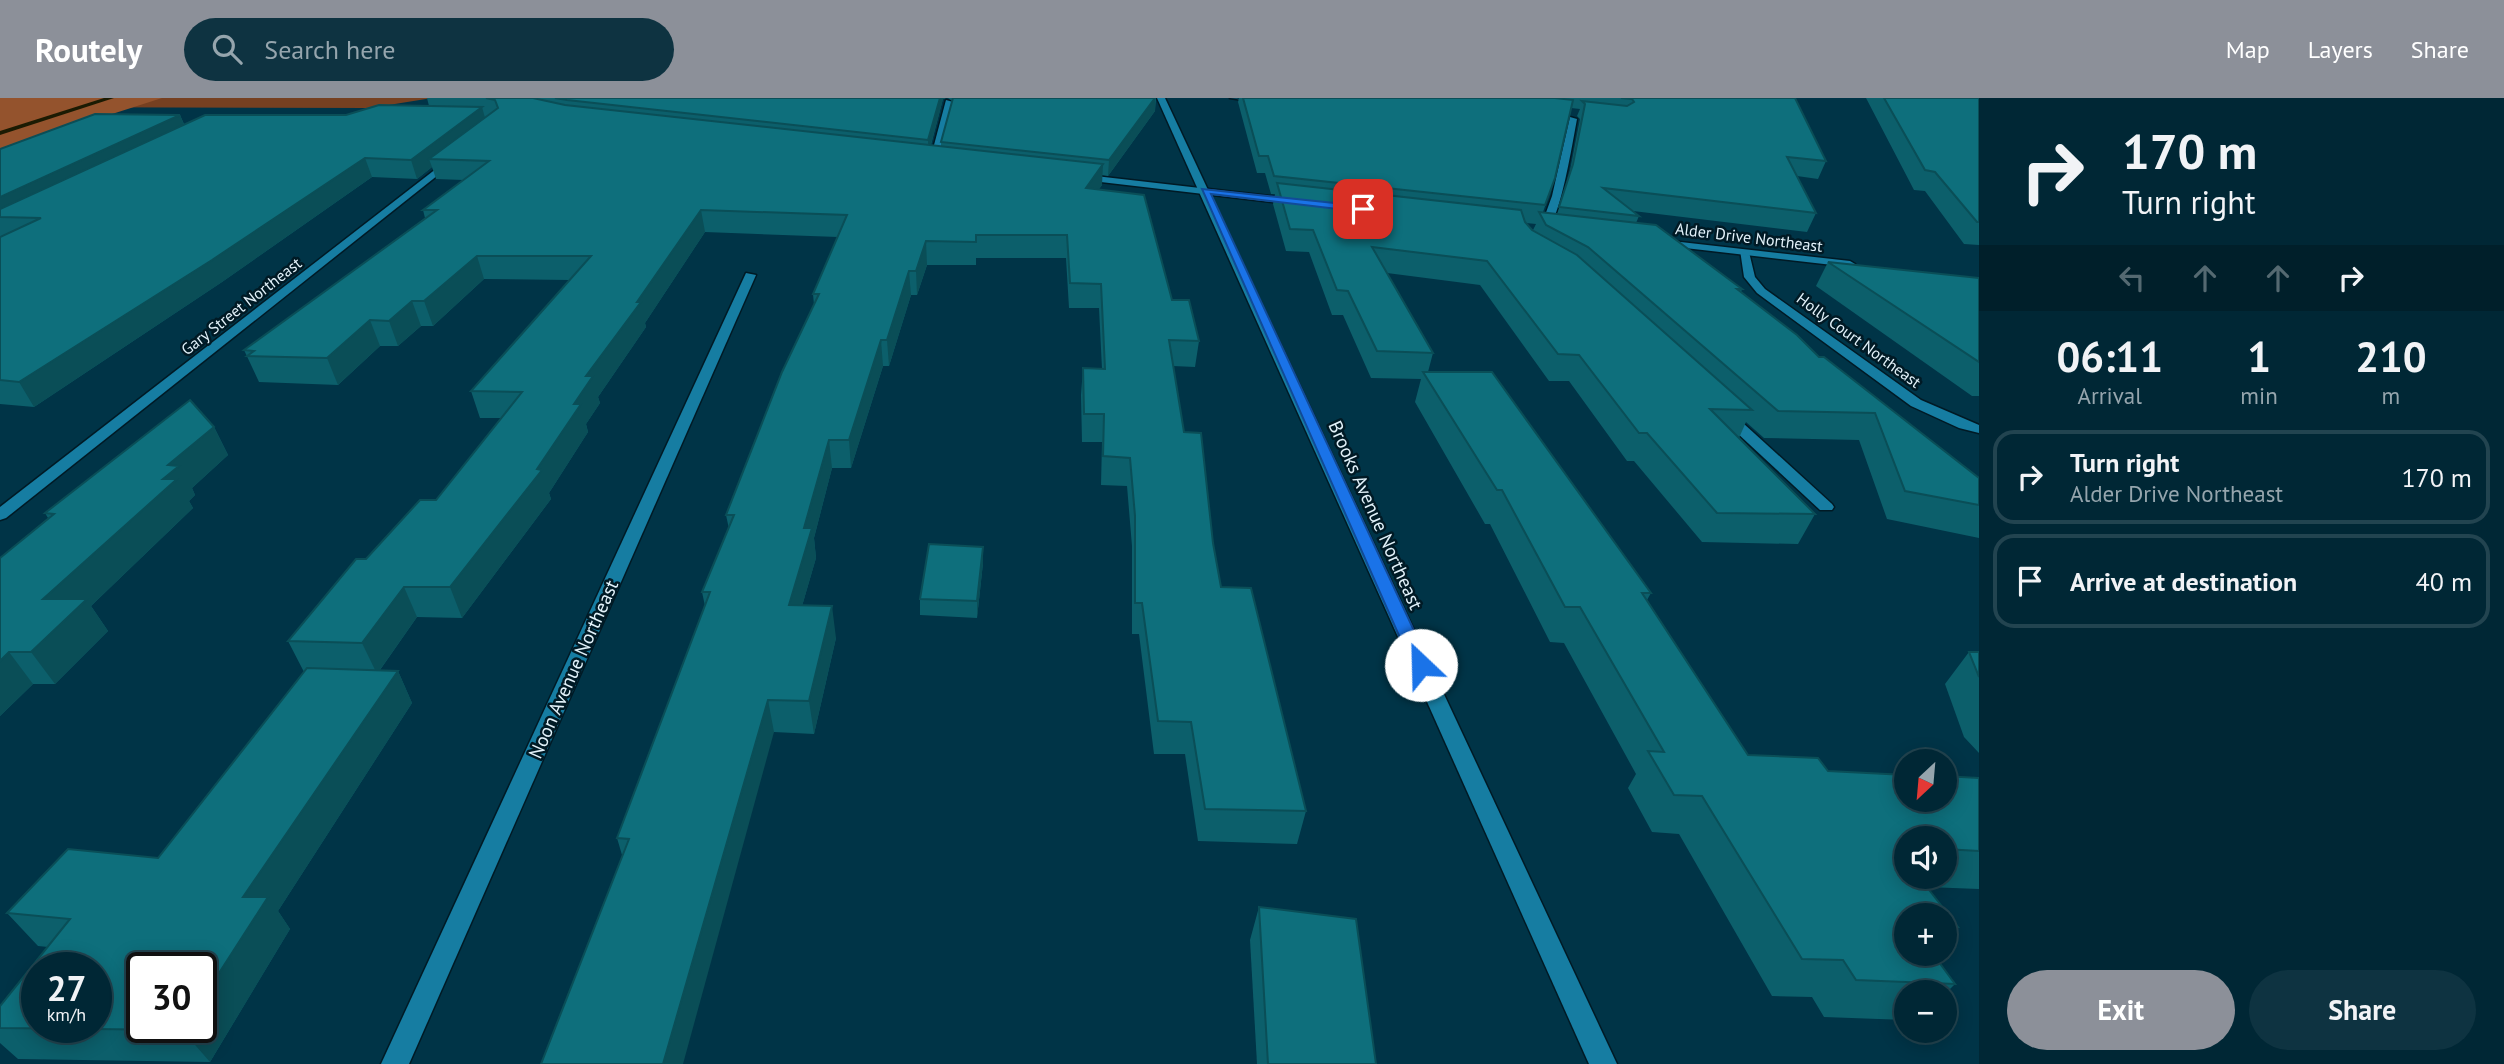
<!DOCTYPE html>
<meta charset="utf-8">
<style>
:root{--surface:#002735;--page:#0e3341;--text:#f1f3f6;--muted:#95a5ad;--line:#224450;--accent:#8c9099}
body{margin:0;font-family:"PT Sans",sans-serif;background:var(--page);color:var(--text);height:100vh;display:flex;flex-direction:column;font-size:26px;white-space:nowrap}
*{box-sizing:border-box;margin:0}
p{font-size:23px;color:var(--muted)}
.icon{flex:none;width:38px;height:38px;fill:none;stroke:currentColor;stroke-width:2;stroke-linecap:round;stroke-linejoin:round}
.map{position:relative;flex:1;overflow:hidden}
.panel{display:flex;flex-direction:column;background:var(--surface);width:525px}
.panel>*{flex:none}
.banner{background:#002735;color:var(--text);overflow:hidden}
.needle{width:46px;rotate:206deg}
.tools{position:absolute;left:1894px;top:651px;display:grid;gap:14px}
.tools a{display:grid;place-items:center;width:63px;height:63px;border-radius:50%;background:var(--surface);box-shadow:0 4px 18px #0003,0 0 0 2px var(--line);font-size:35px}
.speed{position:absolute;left:21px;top:854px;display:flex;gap:14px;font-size:35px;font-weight:700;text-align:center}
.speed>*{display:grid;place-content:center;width:91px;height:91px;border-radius:50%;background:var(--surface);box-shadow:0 4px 18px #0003,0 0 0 2px var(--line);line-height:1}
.speed small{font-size:18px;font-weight:400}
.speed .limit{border:4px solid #111;border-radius:10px;background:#fff;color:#111}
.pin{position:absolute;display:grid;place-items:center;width:60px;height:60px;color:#fff;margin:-30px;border-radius:14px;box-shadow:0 4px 10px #0006}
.me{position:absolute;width:77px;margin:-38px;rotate:336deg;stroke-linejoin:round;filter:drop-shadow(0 0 5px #0008)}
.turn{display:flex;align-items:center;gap:24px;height:147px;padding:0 28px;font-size:32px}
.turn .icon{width:91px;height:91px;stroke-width:2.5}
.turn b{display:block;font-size:49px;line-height:60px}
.lanes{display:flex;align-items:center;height:66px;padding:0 28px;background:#0003;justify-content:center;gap:35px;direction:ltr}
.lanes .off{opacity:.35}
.eta{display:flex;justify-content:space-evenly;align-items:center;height:119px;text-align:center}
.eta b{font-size:42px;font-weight:700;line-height:49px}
.button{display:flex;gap:14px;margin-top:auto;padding:14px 28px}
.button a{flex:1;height:80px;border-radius:42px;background:var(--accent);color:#fff;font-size:28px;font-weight:700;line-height:80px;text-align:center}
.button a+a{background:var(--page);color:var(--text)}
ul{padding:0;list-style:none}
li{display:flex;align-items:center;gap:21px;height:94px;margin:0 14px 10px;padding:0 14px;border:4px solid var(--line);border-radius:21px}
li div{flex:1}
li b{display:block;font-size:26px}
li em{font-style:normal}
header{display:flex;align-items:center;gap:42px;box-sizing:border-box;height:98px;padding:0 35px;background:var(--accent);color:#fff}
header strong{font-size:33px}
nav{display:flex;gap:38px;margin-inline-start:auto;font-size:24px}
.search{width:490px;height:63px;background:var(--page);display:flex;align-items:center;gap:18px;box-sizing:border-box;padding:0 24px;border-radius:38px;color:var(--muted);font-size:26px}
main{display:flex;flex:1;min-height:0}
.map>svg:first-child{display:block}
.green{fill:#764021}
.forest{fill:#94532d}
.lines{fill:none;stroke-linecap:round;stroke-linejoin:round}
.stream{fill:#1b1b03;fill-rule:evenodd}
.service-casing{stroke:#001a25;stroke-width:3}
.minor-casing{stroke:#001a25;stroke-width:3}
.tertiary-casing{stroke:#001a25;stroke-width:3}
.service{fill:#167da2;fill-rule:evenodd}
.minor{fill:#167da2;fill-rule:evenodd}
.tertiary{fill:#167da2;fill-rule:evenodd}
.wall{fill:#0c5f6b;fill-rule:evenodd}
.shaded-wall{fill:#0a4e57}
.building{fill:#0e6f7c;stroke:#0a4e57;stroke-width:2;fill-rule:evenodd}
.route{fill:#1a73e8;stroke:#114b97;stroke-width:2}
.labels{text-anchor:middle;stroke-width:5;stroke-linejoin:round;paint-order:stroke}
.far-street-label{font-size:16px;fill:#e2f2fa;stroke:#001a25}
.street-label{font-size:19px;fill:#e2f2fa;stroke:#001a25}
</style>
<header>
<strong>Routely</strong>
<div class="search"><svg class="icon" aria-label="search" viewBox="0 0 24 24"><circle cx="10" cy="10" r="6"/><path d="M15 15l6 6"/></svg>Search here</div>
<nav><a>Map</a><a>Layers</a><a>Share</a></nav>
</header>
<main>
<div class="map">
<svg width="1979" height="966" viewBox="0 0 1979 966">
<rect width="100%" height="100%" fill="#003447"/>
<polygon class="green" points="0,0 432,0 370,10 0,9"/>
<polygon class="forest" points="0,0 162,0 0,52"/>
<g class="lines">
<polygon class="stream" points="104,0 114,0 0,37 0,33"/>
<defs>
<polygon id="service" points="1230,0 1266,3 1262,5"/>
<g id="minor">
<polygon points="1157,0 1165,0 1617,966 1589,966"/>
<polygon points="946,2 953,4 938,62 934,65 930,62"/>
<path d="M1570 19 1577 21C1573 42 1560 126 1545 134L1540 131 1552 98Z"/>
<polygon points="450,60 457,62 6,420 0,422 0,409"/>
<polygon points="1740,152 1749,154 1755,179 1765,191 1921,302 1979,327 1979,335 1959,330 1911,308 1757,195 1744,179"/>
<polygon points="746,175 756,177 409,966 381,966"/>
<polygon points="1727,314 1732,315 1832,406 1834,409 1832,412 1820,412 1722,321 1720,318"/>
</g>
<g id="tertiary">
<polygon points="1078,76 1297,101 1302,104 1297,107 1075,81 1073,79"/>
<polygon points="1663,142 1850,163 1855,166 1850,169 1659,147 1658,145"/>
</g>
</defs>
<use href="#service" class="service-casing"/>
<use href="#minor" class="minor-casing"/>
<use href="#tertiary" class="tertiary-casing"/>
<use href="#service" class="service"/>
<use href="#minor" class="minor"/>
<use href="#tertiary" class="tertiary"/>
</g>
<g class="wall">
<polygon points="427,0 946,0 943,1 931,47 941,49 941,44 952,3 948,0 1156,0 1155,13 1108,78 1102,77 1102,87 1099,91 1199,243 1195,269 1173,268 1184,334 1213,445 1221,489 1306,713 1297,746 1198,743 1185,656 1154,656 1139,536 1132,536 1132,448 1127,388 1101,387 1102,344 1082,344 1081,297 1083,270 1102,271 1099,210 1069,210 1066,160 976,160 976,167 927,167 917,197 911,197 889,268 883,268 851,370 832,370 814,440 816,460 802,508 836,540 814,636 774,634 622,757 617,740 705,508 702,494 729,431 726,417 814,207 813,196 838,139 705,134 645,225 646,229 598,299 600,305 586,326 588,334 549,395 551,401 462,520 417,519 380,572 398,573 412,605 278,813 290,831 210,964 18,961 0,945 0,908 48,849 38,848 7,815 158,760 304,574 288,543 366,461 436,402 501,320 480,320 471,293 570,182 484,181 433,228 421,228 398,248 380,248 338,287 259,284 244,252 425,120 423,112 463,82 436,81 432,69 417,81 372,79 222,184 34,309 0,306 0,51 180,17 184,26 346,17 429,8"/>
<path d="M1239 0H1795L1826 63 1818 81 1797 78 1816 115 1807 134 1633 113 1639 118 1636 125 1742 191 1741 194 1819 259 1979 380V440L1887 421 1859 342 1764 340 1746 324 1739 340 1815 416 1798 446 1702 444 1634 363H1627L1569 283H1549L1480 187 1387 175 1433 255 1428 274 1651 495 1647 502 1748 657 1828 673 1979 680V791L1927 789 1958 829 1944 844V817H1906L1955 886 1944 897V894H1906V922L1824 919 1812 899 1772 898 1679 736 1652 734 1628 690 1636 676 1564 545 1550 544 1490 426H1485L1415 304 1421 281 1371 280 1343 217H1332L1309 154 1286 153 1273 106 1275 96H1271L1265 75H1257L1238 4ZM1571 10 1580 11 1577 18 1580 21 1568 83 1557 116 1543 114 1555 80ZM1526 125 1536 126 1533 132ZM1906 740H1944V779H1906Z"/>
<polygon points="1866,0 1979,0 1979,147 1964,146 1925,93 1914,92"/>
<polygon points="1828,164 1979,180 1979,298 1972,298 1816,188"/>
<polygon points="214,329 228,357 192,390 195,397 189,403 193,410 91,508 108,533 55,586 33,586 0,618 0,460 48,420 45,415"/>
<polygon points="983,449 983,465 977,520 920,517 920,501"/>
<polygon points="1969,554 1979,554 1979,655 1964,639 1945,586"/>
<polygon points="1259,809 1376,966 1257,966 1250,842"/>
</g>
<g class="shaded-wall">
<polygon points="940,0 946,0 943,1 928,57 928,42"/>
<polygon points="1155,0 1155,13 1108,78 1109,62"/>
<polygon points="482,9 487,27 429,61 432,69 417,81 411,62"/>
<polygon points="180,17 187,34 0,119 0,99"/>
<polygon points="365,60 372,79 222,184 34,309 19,284"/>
<polygon points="1103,66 1102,87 1085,111 1086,90"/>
<polygon points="701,112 705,134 645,225 646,229 598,299 600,305 586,326 588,334 549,395 551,401 462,520 450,489 537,371 574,306 586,278"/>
<polygon points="926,143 927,167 917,197 916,173"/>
<polygon points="477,158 484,181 433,228 424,203"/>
<polygon points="909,173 911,197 889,268 887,242"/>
<polygon points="412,203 421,228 398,248 389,223"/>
<polygon points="370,222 380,248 338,287 327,260"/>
<polygon points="881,242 883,268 851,370 849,342"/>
<polygon points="214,329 228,357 192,390 195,397 189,403 193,410 91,508 108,533 55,586 31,554 43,501 163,381 168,367"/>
<polygon points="829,342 832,370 814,440 816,460 793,539 789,507 804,430"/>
<polygon points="983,449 983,465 977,520 977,503"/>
<polygon points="404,489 417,519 377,576 362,545"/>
<polygon points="832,508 836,540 814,636 809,603"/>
<polygon points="9,554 33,586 0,618 0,563"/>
<polygon points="398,573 412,605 278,813 290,831 210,964 182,932 184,929 201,929 201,903 243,799"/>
<polygon points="768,602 774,634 683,966 663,966"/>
</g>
<g class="building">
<polygon points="486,0 533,0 565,7 1103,66 1086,90 1144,97 1172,202 1189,202 1199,243 1169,242 1184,334 1201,335 1213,445 1221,489 1251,490 1306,713 1205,711 1191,624 1158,623 1142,505 1135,505 1135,418 1130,360 1103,358 1104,316 1084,316 1083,270 1105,271 1101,186 1070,185 1067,137 976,137 976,144 926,143 916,173 909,173 887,242 881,242 849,342 829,342 804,430 812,430 789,507 832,508 809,603 768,602 663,966 541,966 629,741 617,740 710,494 702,494 734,417 726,417 782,274 819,196 813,196 847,117 701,112 637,204 641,204 586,278 593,278 574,306 581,306 537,371 542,372 450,489 404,489 362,545 288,543 356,461 366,461 420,402 436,402 522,294 471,293 591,158 477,158 424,203 412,203 389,223 370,222 327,260 247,258 254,253 244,252 437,112 423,112 489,63 429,61 498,10 495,2"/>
<polygon points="555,0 940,0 928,42 567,2"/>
<polygon points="953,0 1155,0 1109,62 941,44"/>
<polygon points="1243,0 1555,0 1573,2 1555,80 1545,107 1274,78 1268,58 1259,58"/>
<polygon points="1621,0 1795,0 1826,63 1787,59 1816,115 1603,90 1639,118 1559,109 1573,66 1585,6 1582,3 1627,8 1634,4 1632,1"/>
<polygon points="1884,0 1979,0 1979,124 1977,124 1935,74 1925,72"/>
<polygon points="379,7 482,9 411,62 365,60 212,162 19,284 0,282 0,139 41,120 0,119 0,111 205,17 346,17"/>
<polygon points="95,16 180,17 0,99 0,51"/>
<polygon points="1277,85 1521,112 1525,124 1532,132 1577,157 1752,312 1710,311 1815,416 1717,415 1647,335 1639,335 1579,257 1558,256 1487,163 1372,149 1433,255 1377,253 1348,193 1337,192 1313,132 1290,131"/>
<polygon points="1539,114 1656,127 1742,191 1737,191 1797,237 1819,259 1824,259 1979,380 1979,407 1905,393 1875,315 1778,313 1588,149 1546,127"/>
<polygon points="1828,164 1979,180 1979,264"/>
<polygon points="1423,274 1492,274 1651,495 1642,495 1748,657 1818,660 1828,673 1906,677 1906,702 1944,702 1944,678 1979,680 1979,753 1944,751 1944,740 1906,740 1906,749 1897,749 1906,761 1906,779 1919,779 1958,829 1944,829 1944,817 1906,817 1906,856 1933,856 1955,886 1856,882 1843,862 1802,861 1702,698 1674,697 1648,653 1664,654 1580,509 1565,509 1502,392 1497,392"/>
<polygon points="190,302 214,329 168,367 179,368 163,381 177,381 43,501 87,501 31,554 9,554 0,563 0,460 54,416 45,415"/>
<polygon points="929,446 983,449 977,503 920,501"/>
<polygon points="1969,554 1979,554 1979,579"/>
<path d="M307 570 398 573 243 799H268L201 903V870H142V929H184L182 932 0 930V908L70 821 7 815 68 751 158 760ZM37 870H96V929H37Z"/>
<polygon points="1259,809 1356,821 1376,966 1268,966"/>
</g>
<polygon class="route" points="1202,91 1363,108 1368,111 1363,114 1211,96 1430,567 1427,571 1421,573 1412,567"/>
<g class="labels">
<g class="far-street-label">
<text transform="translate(1749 139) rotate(7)" y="6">Alder Drive Northeast</text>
<text transform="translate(241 208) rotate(-38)" y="6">Gary Street Northeast</text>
<text transform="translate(1859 242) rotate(36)" y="6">Holly Court Northeast</text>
</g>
<g class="street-label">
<text transform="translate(1376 417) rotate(66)" y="7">Brooks Avenue Northeast</text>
<text transform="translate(573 571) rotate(-66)" y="7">Noon Avenue Northeast</text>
</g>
</g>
</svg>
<div class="tools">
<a><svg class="needle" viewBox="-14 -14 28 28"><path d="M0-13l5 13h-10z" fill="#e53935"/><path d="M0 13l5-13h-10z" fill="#95a5ad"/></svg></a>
<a><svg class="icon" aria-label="sound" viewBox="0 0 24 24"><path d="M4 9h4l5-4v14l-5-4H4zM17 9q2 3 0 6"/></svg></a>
<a>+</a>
<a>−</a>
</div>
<div class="speed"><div>27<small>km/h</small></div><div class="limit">30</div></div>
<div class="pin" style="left:1363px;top:111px;background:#d93025"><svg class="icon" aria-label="arrive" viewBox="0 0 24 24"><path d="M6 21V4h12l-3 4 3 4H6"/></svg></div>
<svg class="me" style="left:1421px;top:567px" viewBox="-20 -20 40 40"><circle r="19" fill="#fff"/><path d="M0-13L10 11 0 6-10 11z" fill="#1a73e8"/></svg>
</div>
<section class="panel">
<div class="banner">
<div class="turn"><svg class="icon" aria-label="right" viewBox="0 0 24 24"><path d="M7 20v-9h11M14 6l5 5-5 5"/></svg><div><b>170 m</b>Turn right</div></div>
<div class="lanes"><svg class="icon off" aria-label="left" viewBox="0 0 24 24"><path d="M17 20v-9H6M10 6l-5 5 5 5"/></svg><svg class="icon off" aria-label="ahead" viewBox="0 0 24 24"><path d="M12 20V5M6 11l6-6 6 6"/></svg><svg class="icon off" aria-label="ahead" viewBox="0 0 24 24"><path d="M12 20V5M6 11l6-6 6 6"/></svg><svg class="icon" aria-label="right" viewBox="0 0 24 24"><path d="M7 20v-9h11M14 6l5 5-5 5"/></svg></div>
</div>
<div class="eta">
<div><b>06:11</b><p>Arrival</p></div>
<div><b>1</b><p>min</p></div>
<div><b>210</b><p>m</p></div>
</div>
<ul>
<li><svg class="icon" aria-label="right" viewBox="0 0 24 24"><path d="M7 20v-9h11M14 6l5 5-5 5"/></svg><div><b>Turn right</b><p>Alder Drive Northeast</p></div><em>170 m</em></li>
<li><svg class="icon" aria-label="arrive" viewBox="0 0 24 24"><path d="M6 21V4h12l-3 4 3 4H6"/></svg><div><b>Arrive at destination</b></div><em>40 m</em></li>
</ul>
<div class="button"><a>Exit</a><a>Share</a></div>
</section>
</main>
